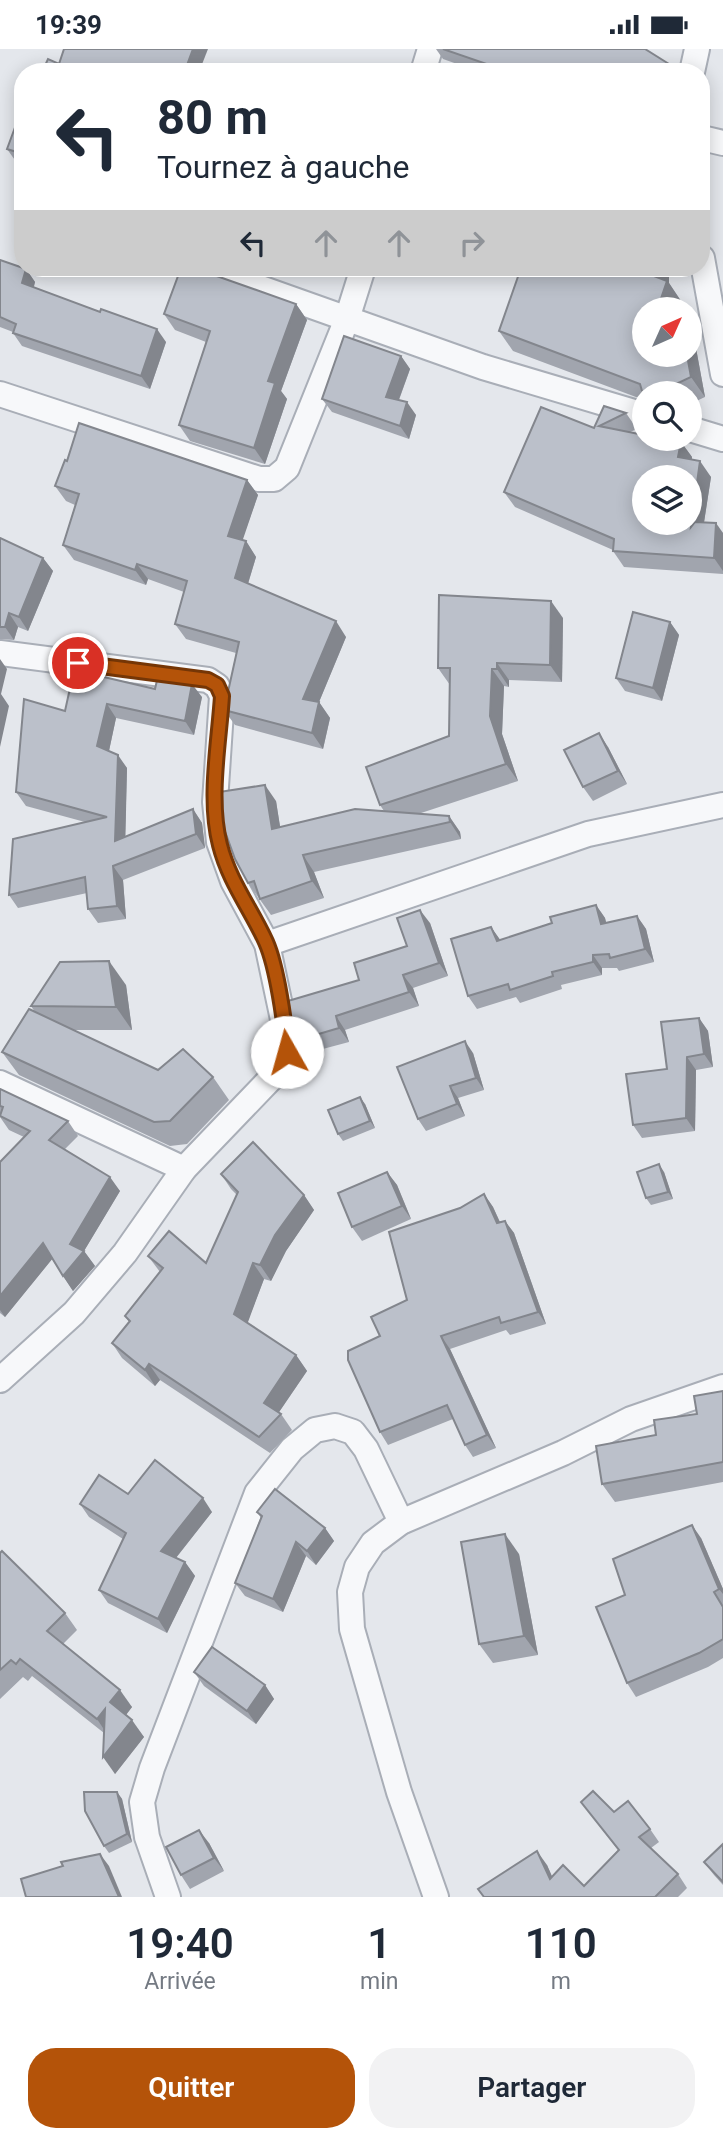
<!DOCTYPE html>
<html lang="fr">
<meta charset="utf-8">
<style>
:root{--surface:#fff;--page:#f2f2f3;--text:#1f2937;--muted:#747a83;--accent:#b45309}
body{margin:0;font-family:Roboto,sans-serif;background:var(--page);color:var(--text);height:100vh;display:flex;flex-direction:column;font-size:26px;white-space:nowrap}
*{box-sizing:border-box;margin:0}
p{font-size:23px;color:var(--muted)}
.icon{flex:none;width:38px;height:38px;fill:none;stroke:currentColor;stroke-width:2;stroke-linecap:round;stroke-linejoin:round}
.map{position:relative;height:1848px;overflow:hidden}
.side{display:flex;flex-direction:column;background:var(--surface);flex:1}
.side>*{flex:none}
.hud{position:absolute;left:14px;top:14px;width:696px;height:214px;border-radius:28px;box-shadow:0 4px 18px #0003;background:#fff;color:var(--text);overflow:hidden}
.needle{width:46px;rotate:45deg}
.fabs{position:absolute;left:632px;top:248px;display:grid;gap:14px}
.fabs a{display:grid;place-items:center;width:70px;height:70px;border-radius:50%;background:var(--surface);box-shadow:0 4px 18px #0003;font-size:35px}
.pin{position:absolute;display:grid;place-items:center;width:60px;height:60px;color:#fff;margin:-30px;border:4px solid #fff;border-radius:50%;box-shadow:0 2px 7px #0007}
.me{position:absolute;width:77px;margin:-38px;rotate:353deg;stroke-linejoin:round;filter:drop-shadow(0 0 5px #0008)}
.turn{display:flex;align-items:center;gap:24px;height:147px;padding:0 28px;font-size:32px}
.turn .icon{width:91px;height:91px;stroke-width:2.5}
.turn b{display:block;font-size:49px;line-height:60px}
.lanes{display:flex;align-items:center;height:66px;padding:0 28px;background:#0003;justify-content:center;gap:35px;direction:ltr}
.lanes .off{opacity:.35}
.eta{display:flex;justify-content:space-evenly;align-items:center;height:119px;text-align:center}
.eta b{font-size:42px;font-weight:600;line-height:49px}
.action{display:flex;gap:14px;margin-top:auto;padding:14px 28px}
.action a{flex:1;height:80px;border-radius:28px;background:var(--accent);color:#fff;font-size:28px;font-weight:600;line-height:80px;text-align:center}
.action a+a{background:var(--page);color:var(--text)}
.status{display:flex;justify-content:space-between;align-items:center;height:49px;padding:0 35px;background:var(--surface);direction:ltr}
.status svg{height:19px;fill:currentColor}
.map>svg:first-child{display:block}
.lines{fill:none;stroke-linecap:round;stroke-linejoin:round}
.minor-casing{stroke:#a9aeb7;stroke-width:28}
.minor{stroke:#f7f8fa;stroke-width:24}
.wall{fill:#a1a5ae}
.shaded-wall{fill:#83868d}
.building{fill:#bbc0ca;stroke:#83868d;stroke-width:2;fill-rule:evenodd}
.route-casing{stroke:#753606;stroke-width:18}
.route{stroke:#b45309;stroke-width:12}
</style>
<div class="status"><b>19:39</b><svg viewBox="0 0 49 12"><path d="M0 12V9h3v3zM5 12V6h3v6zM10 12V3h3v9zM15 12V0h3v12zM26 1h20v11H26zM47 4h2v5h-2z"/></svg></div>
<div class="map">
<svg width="723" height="1848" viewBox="0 0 723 1848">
<rect width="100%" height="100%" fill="#e4e7ec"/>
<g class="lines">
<defs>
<g id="minor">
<polyline points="423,23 430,0"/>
<polyline points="692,23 697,0"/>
<polyline points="702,89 723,94"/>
<polyline points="702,209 723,325"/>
<polyline points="210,221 483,318 644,366"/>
<polyline points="0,345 259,430 274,430 287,419 347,270 363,219"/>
<polyline points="690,380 723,390"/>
<polyline points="0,604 208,631 217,637 222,647 215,753 219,793 233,832 267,895 285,980 287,1003 280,1020 184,1120 125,1204 74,1264 0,1331"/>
<polyline points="267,895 588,785 723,756"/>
<polyline points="0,1034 184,1120"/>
<polyline points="168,1848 147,1788 142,1753 152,1719 257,1444 292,1400 315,1381 335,1377 353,1383 366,1400 401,1473"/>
<polyline points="436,1848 399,1743 352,1580 350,1543 357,1518 373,1494 401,1473 563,1404 631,1370 723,1338"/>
</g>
</defs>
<use href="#minor" class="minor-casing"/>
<use href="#minor" class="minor"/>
</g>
<g class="wall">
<polygon points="436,0 645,0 669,15 674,23 480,23 443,10"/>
<polygon points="23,64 23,116 17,114 7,100"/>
<polygon points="0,211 26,220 35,233 34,238 166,293 150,340 22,297 13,284 13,283 0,278"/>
<polygon points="497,219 669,219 669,234 681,252 678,261 644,261 693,283 705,348 690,355 690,345 644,345 644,351 513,302 499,282 519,226"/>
<polygon points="296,255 307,271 281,342 287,350 265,415 190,392 179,376 206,293 175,281 164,265"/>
<polygon points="401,307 410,320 399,351 416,366 409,390 332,363 322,350"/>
<polygon points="626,364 637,380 630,383 681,393 692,408 692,410 711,428 704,473 723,484 723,525 624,518 613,502 613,501 515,458 504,443 594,379"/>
<polygon points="67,412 247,431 258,446 242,491 246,492 256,508 248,535 346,588 319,653 330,669 323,700 235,676 224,661 236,604 186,590 175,575 184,543 148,530 146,536 74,511 63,496 75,456 66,452 55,437"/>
<polygon points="0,489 43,509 53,522 28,582 18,578 14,591 0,590"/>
<polygon points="563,569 562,633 509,631 509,638 504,637 502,685 518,732 418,765 449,767 460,783 461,790 314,823 324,849 271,866 248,834 276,752 280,778 384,762 380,756 449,687 450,636 438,619"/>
<polygon points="670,573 679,586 662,652 625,642 616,629"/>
<polygon points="155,640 202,648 194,686 116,669 109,702 127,719 125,788 193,760 202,774 205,799 123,831 126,870 98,874 88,860 87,844 18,859 9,846 85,773 26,757 16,743 65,662"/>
<polygon points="608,698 627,735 593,752 583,738"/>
<polygon points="596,856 605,869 606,874 637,867 646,880 654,913 619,922 617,919 602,919 602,926 561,936 562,940 520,954 516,948 477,960 468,947 491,878 500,891 552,874"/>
<polygon points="430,874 448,927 413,939 419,957 345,981 349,993 304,1005 295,992 359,931 407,897"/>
<polygon points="126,936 132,981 74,981 158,1021 213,1028 229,1051 187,1095 170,1097 19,1026 2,1003 35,963 31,957"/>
<polygon points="699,969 708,982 713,1018 696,1021 695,1082 642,1089 633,1076"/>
<polygon points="473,1004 484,1041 458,1049 465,1067 426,1082 418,1070"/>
<polygon points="0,1040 68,1072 78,1087 65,1100 120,1142 84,1202 95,1217 73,1242 52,1210 5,1268 0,1264 0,1113 24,1088 9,1081 0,1068"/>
<polygon points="365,1055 375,1079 343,1092 338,1085"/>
<polygon points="387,1123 397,1136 411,1170 362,1192 352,1178"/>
<polygon points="664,1123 673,1150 651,1156 646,1149"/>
<polygon points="221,1125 304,1146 314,1161 286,1202 271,1232 264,1230 247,1274 296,1306 307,1322 279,1363 281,1365 292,1381 270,1404 160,1331 155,1337 122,1309 112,1294 129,1273 125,1267 160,1223 148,1207 206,1214 237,1146 231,1140"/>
<polygon points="484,1145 493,1158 500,1173 505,1172 514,1184 546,1275 510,1286 506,1281 450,1300 496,1399 473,1408 465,1396 453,1370 388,1396 380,1383 380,1287 407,1251 460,1159"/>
<polygon points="723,1342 723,1433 615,1453 602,1435 656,1386 697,1365"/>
<polygon points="128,1445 212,1463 176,1509 185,1513 195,1527 167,1584 108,1554 99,1541 123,1490 89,1468 80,1455"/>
<polygon points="257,1463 325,1479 334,1492 316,1516 306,1507 283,1563 245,1547 235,1534 261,1469"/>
<polygon points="701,1489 723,1540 723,1609 708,1618 636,1648 627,1634 625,1546"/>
<polygon points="0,1504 65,1564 77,1581 63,1595 132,1658 126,1666 144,1688 115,1725 104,1684 32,1627 28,1632 23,1628 0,1650"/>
<polygon points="519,1505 538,1606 493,1614 479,1595"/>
<polygon points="194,1623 265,1636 274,1650 256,1675 204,1637"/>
<polygon points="117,1743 122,1750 132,1793 109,1804 104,1797"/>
<polygon points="581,1753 614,1763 650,1780 659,1793 651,1799 678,1825 687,1839 678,1848 484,1848 547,1816 552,1828 584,1837 618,1801"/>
<polygon points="209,1794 224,1822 190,1840 181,1826"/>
<polygon points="723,1795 723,1836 714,1826 704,1813"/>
</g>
<g class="shaded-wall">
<polygon points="193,0 208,0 199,23 189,23 186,19"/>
<polygon points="669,15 674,23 664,23"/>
<polygon points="654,219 669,219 669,234 681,252 678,261 657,261 654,227"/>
<polygon points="26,220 35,233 31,247 22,234"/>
<polygon points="296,255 307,271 281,342 287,350 265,415 254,399 268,332"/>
<polygon points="690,277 693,283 705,348 691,328 687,306 690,306"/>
<polygon points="157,280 166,293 150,340 141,327"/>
<polygon points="401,307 410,320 395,361 386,348"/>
<polygon points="407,353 416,366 409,390 400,377"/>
<polygon points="681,393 692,408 689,424 678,408"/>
<polygon points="700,412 711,428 701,493 691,478"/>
<polygon points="247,431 258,446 239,502 228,487"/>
<polygon points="716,474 723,484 723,522 714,509"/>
<polygon points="246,492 256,508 245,544 235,529"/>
<polygon points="43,509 53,522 28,582 19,568"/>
<polygon points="137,515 148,530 146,536 135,521"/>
<polygon points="551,552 563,569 562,633 550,616"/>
<polygon points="9,564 18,578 14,591 5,578"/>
<polygon points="336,572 346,588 314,665 303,650"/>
<polygon points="670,573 679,586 662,652 653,639"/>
<polygon points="0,610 7,620 1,645 9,657 0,698"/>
<polygon points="497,614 509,631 509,638 497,620"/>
<polygon points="492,620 504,637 502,685 518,732 506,715 490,667"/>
<polygon points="192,635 202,648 194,686 185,672"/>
<polygon points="319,653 330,669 323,700 312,684"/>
<polygon points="107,655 116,669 107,711 97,697"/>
<polygon points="599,684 608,698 627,735 618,722"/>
<polygon points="118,706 127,719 125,806 115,792"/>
<polygon points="265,736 276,752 283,796 272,780"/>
<polygon points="193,760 202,774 205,799 196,785"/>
<polygon points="449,767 460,783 461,790 450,773"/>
<polygon points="303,806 314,823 324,849 312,832"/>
<polygon points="113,817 123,831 126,870 117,857"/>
<polygon points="596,856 605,869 610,889 601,875"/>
<polygon points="420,861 430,874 448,927 439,914"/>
<polygon points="637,867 646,880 654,913 645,900"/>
<polygon points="491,878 501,892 497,892"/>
<polygon points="593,906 602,919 602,926 593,913"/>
<polygon points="109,912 126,936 132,981 116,958"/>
<polygon points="403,926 413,939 419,957 409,943"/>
<polygon points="336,967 345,981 349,993 339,979"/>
<polygon points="699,969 708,982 713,1018 704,1005"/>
<polygon points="465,992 473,1004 484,1041 476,1029"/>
<polygon points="687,1008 696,1021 695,1082 686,1069"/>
<polygon points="450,1037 458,1049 465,1067 457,1055"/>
<polygon points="360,1048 365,1055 375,1079 370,1072"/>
<polygon points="659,1115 664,1123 673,1150 668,1143"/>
<polygon points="387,1123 397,1136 411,1170 402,1157"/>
<polygon points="110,1128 120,1142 84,1202 95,1217 73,1242 63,1227 70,1195"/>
<polygon points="484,1145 493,1158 506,1187 497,1174"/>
<polygon points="304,1146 314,1161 286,1202 271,1232 260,1216 275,1186"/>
<polygon points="505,1172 514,1184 546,1275 538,1263"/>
<polygon points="43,1194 53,1209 5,1268 0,1261 0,1247"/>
<polygon points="253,1214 264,1230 245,1281 234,1265"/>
<polygon points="441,1287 450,1300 496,1399 487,1386"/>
<polygon points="296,1306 307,1322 275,1369 264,1354"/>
<polygon points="149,1315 160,1331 155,1337 145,1321"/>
<polygon points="203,1449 212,1463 171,1515 161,1502"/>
<polygon points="692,1476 701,1489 723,1540 723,1545 719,1540"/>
<polygon points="325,1479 334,1492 316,1516 307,1502"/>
<polygon points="505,1485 519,1505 538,1606 524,1587"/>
<polygon points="296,1493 306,1507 283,1563 273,1550"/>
<polygon points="185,1513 195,1527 167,1584 158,1570"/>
<polygon points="265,1636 274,1650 256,1675 247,1662"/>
<polygon points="120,1641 132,1658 122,1671 110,1653"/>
<polygon points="105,1660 109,1688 97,1670"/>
<polygon points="132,1671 144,1688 115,1725 103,1708"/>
<polygon points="117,1743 122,1750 132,1793 127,1785"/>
<polygon points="199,1781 209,1794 224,1822 214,1809"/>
<polygon points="537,1802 547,1816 559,1843 550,1830"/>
<polygon points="100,1805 109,1817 122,1848 119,1848"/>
</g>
<g class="building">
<polygon points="64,0 193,0 186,19 197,23 42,23 48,10 59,15"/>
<polygon points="443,0 645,0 669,15 664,23 593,23 591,21 591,23 510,23"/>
<polygon points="23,64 23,105 7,100 20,65 22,65"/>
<polygon points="0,211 26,220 22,234 100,263 101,260 157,280 141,327 13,284 16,275 0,268"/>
<polygon points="181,219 194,219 296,255 268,332 275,334 254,399 179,376 210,282 164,265"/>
<polygon points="521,219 654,219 654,227 667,232 657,261 644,261 644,306 687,306 691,328 655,345 644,345 644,349 640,335 499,282"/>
<polygon points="344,287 401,307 386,348 407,353 400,377 322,350"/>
<path d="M604 357 626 364 599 377 644 386V390H668L681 393 678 408 700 412 691 478 695 473 716 474 714 509 613 502 614 490 504 443 541 358 594 379ZM644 429H690V474H644Z"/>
<polygon points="79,374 247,431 228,487 246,492 235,529 336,572 303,650 319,653 312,684 224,661 239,593 175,575 187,532 137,515 135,521 63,496 79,445 55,437 65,411 67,412"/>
<polygon points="0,489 43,509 19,568 9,564 5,578 0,578"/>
<polygon points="439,546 551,552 550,616 497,614 497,620 492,620 490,667 506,715 380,756 366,718 449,687 450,619 438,619"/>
<polygon points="633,563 670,573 653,639 616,629"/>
<polygon points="74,621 155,640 158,627 192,635 185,672 107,655 97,697 118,706 115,792 193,760 196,785 113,817 117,857 88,860 85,828 9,846 13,790 107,768 16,743 24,650 65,662"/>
<polygon points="599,684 618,722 583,738 564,701"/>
<polygon points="265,736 272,780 355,760 449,767 450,773 303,806 312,832 260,850 254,832 248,834 235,810 222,774 219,743"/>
<polygon points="596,856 601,875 637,867 645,900 610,909 609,905 593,906 593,913 552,923 553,927 510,941 508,935 468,947 451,890 491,878 497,892 552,874 550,868"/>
<polygon points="420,861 439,914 403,926 409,943 336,967 339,979 295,992 288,952 359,931 354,914 407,897 397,869"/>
<polygon points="109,912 116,958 31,957 60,913"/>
<polygon points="29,960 158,1021 183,1000 213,1028 170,1072 154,1073 2,1003"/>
<polygon points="699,969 704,1005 687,1008 686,1069 633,1076 626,1025 667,1020 661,973"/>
<polygon points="465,992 476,1029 450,1037 457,1055 418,1070 397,1018"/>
<polygon points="0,1040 68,1072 49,1091 110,1128 70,1195 84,1202 63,1227 43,1194 0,1247 0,1113 30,1082 0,1067 3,1058 0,1057"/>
<polygon points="360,1048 370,1072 338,1085 328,1061"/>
<polygon points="253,1093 304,1146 275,1186 260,1216 253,1214 234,1265 296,1306 264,1354 281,1365 259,1388 149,1315 145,1321 112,1294 130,1272 125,1267 163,1219 148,1207 169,1182 206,1214 238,1143 221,1125"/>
<polygon points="659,1115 668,1143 646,1149 637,1123"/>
<polygon points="387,1123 402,1157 352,1178 338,1144"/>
<polygon points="484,1145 497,1174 505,1172 538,1263 501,1274 499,1268 441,1287 487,1386 465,1396 447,1356 380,1383 348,1311 348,1302 380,1287 371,1268 407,1251 389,1183 460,1159"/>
<polygon points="723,1342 723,1413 602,1435 596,1397 656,1386 654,1371 697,1365 694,1347"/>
<polygon points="155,1411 203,1449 161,1502 185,1513 158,1570 99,1541 126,1484 80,1455 99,1426 128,1445"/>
<polygon points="275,1440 325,1479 307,1502 296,1493 273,1550 235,1534 262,1467 257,1463"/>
<polygon points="692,1476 719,1540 714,1543 723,1558 723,1590 699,1604 627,1634 596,1558 625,1546 613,1510"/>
<polygon points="505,1485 524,1587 479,1595 461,1493"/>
<polygon points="2,1502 65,1564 47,1582 120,1641 110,1653 132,1671 103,1708 105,1660 97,1670 20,1610 16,1615 11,1611 0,1621 0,1504"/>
<polygon points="212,1598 265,1636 247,1662 194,1623"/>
<polygon points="593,1742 614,1763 628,1752 650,1780 639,1788 678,1825 655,1848 484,1848 478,1840 537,1802 550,1830 563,1816 584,1837 619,1801 581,1753"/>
<polygon points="84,1743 117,1743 127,1785 104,1797 85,1762"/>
<polygon points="199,1781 214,1809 181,1826 166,1798"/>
<polygon points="723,1795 723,1833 704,1813"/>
<polygon points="100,1805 119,1848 26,1848 21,1830 63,1817 61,1813"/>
</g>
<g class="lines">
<defs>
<path id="route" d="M78 614 208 631 217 636 222 647C219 694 208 750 220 796 229 832 251 860 266 893 277 918 285 974 287 1003"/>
</defs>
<use href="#route" class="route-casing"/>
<use href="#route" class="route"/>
</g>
</svg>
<div class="fabs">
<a><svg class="needle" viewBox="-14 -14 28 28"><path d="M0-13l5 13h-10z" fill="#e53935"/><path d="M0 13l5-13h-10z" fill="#747a83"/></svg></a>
<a><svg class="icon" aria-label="search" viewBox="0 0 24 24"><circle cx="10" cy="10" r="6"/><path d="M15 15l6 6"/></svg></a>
<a><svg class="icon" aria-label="layers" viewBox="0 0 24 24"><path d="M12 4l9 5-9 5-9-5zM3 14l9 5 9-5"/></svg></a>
</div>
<div class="pin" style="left:78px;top:614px;background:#d93025"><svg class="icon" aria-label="arrive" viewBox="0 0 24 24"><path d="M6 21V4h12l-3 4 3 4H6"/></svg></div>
<svg class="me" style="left:287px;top:1003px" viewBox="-20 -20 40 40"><circle r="19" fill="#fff"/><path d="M0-13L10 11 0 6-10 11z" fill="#b45309"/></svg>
<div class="hud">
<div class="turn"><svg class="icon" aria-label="left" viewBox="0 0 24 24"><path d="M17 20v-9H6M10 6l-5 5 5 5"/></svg><div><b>80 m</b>Tournez à gauche</div></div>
<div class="lanes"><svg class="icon" aria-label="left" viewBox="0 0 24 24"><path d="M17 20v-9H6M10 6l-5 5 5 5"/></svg><svg class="icon off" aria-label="ahead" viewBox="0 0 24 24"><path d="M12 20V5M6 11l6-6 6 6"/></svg><svg class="icon off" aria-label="ahead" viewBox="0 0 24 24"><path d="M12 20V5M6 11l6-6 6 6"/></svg><svg class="icon off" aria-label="right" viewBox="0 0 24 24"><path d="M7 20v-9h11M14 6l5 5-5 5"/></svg></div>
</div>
</div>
<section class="side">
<div class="eta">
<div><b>19:40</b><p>Arrivée</p></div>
<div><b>1</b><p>min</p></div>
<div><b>110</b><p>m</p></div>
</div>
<div class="action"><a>Quitter</a><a>Partager</a></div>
</section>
